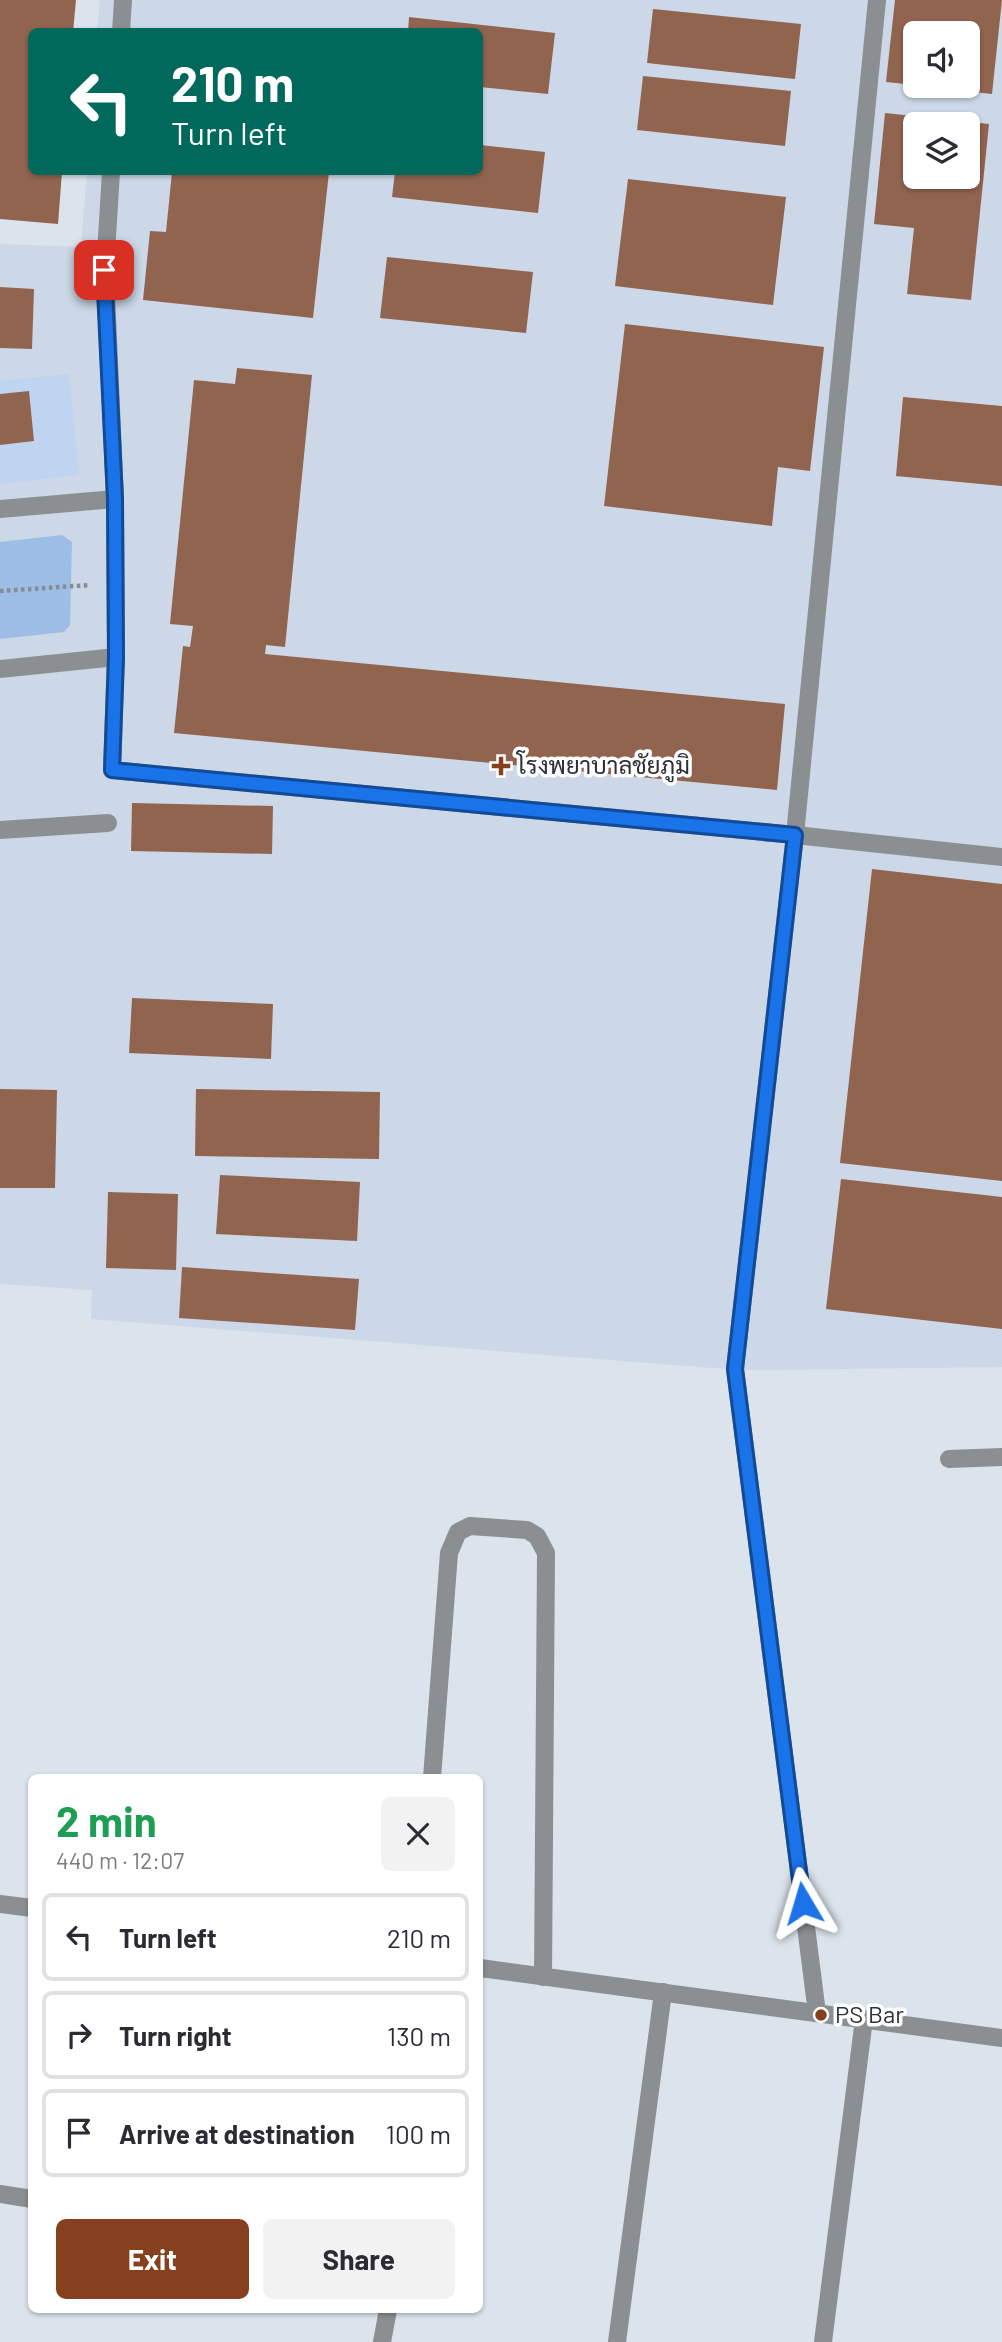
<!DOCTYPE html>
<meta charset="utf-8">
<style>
:root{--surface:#fff;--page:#f2f2f3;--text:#2b2b33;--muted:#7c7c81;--line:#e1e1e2;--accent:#86401d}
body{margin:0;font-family:Barlow,Sarabun,sans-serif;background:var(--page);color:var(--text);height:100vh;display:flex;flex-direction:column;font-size:26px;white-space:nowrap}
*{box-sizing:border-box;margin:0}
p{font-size:23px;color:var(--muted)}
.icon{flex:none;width:38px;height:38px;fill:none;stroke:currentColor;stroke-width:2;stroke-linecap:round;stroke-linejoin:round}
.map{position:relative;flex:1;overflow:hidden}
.drawer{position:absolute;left:28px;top:1774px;width:455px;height:539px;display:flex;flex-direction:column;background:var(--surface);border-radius:10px;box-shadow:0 2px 5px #0004}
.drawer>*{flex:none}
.top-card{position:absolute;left:28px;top:28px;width:455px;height:147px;border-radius:10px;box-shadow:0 2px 5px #0004;background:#00695c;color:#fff;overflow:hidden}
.tools{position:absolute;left:903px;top:21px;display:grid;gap:14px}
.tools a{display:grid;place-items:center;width:77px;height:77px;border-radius:10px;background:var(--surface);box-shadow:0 2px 5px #0004;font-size:35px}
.pin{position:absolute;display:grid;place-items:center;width:60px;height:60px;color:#fff;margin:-30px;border-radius:14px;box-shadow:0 4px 10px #0006}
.me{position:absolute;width:77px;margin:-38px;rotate:353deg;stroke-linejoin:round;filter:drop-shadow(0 0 5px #0008)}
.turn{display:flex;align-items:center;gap:24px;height:147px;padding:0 28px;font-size:32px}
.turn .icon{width:91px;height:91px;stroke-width:2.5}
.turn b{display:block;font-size:49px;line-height:60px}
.round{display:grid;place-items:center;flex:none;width:74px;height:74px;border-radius:10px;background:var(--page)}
.head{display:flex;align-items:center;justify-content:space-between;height:119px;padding:0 28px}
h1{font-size:42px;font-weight:700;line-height:52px;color:#1e9e55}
.primary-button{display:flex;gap:14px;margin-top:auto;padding:14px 28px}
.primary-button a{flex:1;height:80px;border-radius:10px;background:var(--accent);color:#fff;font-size:28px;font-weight:700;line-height:80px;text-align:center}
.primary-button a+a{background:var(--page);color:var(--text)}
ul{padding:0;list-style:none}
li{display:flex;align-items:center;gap:21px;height:88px;margin:0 14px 10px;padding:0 14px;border:4px solid var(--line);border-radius:10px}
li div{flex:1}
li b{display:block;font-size:26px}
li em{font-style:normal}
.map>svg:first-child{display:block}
.built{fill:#ccd8e7;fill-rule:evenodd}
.green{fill:#bed4f0}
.water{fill:#9cbde5}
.building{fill:#91644f;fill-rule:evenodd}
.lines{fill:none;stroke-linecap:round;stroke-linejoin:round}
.path{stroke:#868c92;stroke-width:4.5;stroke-dasharray:3.5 3.5;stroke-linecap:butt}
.minor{stroke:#8b8f92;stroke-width:18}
.route-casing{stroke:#114b97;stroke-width:18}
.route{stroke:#1a73e8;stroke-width:12}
.poi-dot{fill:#86401d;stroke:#fff;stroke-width:2.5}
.labels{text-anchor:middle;stroke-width:7;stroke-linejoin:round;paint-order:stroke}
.poi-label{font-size:24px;fill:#2d3034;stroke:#fff;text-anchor:start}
</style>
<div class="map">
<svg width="1002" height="2342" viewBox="0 0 1002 2342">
<rect width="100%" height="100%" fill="#dbe3ec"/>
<path class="built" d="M100 0H1002V1367L758 1370 712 1368 91 1319 92 1290 0 1284V244L81 247 87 172H480V32L97 31ZM915 33H968V86H915ZM915 124H968V177H915Z"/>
<polygon class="green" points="69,374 79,475 0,484 0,381"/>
<polygon class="water" points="62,535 72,542 70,625 64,632 0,639 0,542"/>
<g class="building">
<polygon points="0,0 76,0 73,32 32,32 32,172 62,172 58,224 0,219"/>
<polygon points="895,0 1002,0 992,94 938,88 938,86 968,86 968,33 915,33 915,85 886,82"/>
<polygon points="653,9 801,24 795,79 647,63"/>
<polygon points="409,17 555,33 548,94 480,87 480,32 408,32"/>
<polygon points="643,76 791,91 785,146 637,130"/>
<path d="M885 113 989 124 971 300 907 294 914 228 874 224ZM915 124H968V177H915Z"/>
<polygon points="480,145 545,152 538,213 392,197 395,172 480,172"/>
<polygon points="172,172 329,172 313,318 143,300 150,231 166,232"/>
<polygon points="628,179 786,197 773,305 615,286"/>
<polygon points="387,257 533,272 526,333 380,318"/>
<polygon points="0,287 34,289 32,349 0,348"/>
<polygon points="625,324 824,347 810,471 778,467 772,526 604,506"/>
<polygon points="237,368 312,375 285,647 266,645 265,654 785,704 777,790 174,733 183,646 190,647 193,626 170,624 194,380 235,384"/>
<polygon points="29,391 34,441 0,445 0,394"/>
<polygon points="903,397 1002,406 1002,486 896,476"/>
<polygon points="132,803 273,806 272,854 131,851"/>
<polygon points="872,869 1002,884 1002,1181 840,1163"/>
<polygon points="132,998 273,1004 271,1059 129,1053"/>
<polygon points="0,1089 57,1090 55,1188 0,1188"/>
<polygon points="196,1089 380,1092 379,1159 195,1156"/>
<polygon points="220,1175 360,1182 357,1241 216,1234"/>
<polygon points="841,1179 1002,1197 1002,1329 826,1309"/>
<polygon points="108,1192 178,1194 176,1270 106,1268"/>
<polygon points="182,1267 359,1279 355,1330 179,1318"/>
</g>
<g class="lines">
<polyline class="path" points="0,591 90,585"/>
<g class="minor">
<polyline points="121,32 123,0"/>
<polyline points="111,172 105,270 115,499 116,657 112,770 795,835 877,0"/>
<polyline points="0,509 115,499"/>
<polyline points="0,669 116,657"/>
<polyline points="0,830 108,823"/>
<polyline points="949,1459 1002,1457"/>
<polyline points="432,1778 449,1553 458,1532 470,1526 527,1530 537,1536 546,1553 543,1977"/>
<polyline points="0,1904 32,1908"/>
<polyline points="480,1968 1002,2038"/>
<polyline points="817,2013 735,1369 795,835 1002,857"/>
<polyline points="0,2194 32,2199"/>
<polyline points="382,2342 388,2310"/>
<polyline points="617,2342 663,1992"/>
<polyline points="823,2342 864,2019"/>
</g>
</g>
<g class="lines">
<defs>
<polyline id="route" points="104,270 115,499 116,657 112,770 795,835 735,1369 803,1903"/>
</defs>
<use href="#route" class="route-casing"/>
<use href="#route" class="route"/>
</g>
<g class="poi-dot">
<path d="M497.5 755.5h7v7h7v7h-7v7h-7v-7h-7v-7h7z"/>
<circle cx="821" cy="2015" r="7"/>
</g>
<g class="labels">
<g class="poi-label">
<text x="517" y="774">โรงพยาบาลชัยภูมิ</text>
<text x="835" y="2023">PS Bar</text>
</g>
</g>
</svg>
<div class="tools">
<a><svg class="icon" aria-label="sound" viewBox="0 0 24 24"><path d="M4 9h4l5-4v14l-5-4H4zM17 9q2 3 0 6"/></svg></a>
<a><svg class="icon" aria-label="layers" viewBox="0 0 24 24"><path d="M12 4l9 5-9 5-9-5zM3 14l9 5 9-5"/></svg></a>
</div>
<div class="pin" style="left:104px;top:270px;background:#d93025"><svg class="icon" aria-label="arrive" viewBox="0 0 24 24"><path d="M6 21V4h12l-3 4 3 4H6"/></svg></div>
<svg class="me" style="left:803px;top:1903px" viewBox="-20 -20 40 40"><path d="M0-17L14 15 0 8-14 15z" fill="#1a73e8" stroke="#fff" stroke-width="4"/></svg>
<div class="top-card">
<div class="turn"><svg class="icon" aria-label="left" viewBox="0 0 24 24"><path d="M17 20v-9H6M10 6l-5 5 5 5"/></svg><div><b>210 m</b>Turn left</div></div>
</div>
<section class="drawer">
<div class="head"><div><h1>2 min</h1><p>440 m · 12:07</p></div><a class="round"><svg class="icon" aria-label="close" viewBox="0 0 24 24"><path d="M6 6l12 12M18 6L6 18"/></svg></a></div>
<ul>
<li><svg class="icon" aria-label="left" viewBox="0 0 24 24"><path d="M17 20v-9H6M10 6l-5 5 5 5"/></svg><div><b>Turn left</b></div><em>210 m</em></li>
<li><svg class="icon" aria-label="right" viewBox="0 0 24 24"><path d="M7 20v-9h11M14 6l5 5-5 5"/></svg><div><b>Turn right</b></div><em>130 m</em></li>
<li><svg class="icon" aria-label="arrive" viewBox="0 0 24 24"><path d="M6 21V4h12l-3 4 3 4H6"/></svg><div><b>Arrive at destination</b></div><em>100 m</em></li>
</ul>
<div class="primary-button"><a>Exit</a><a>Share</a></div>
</section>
</div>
